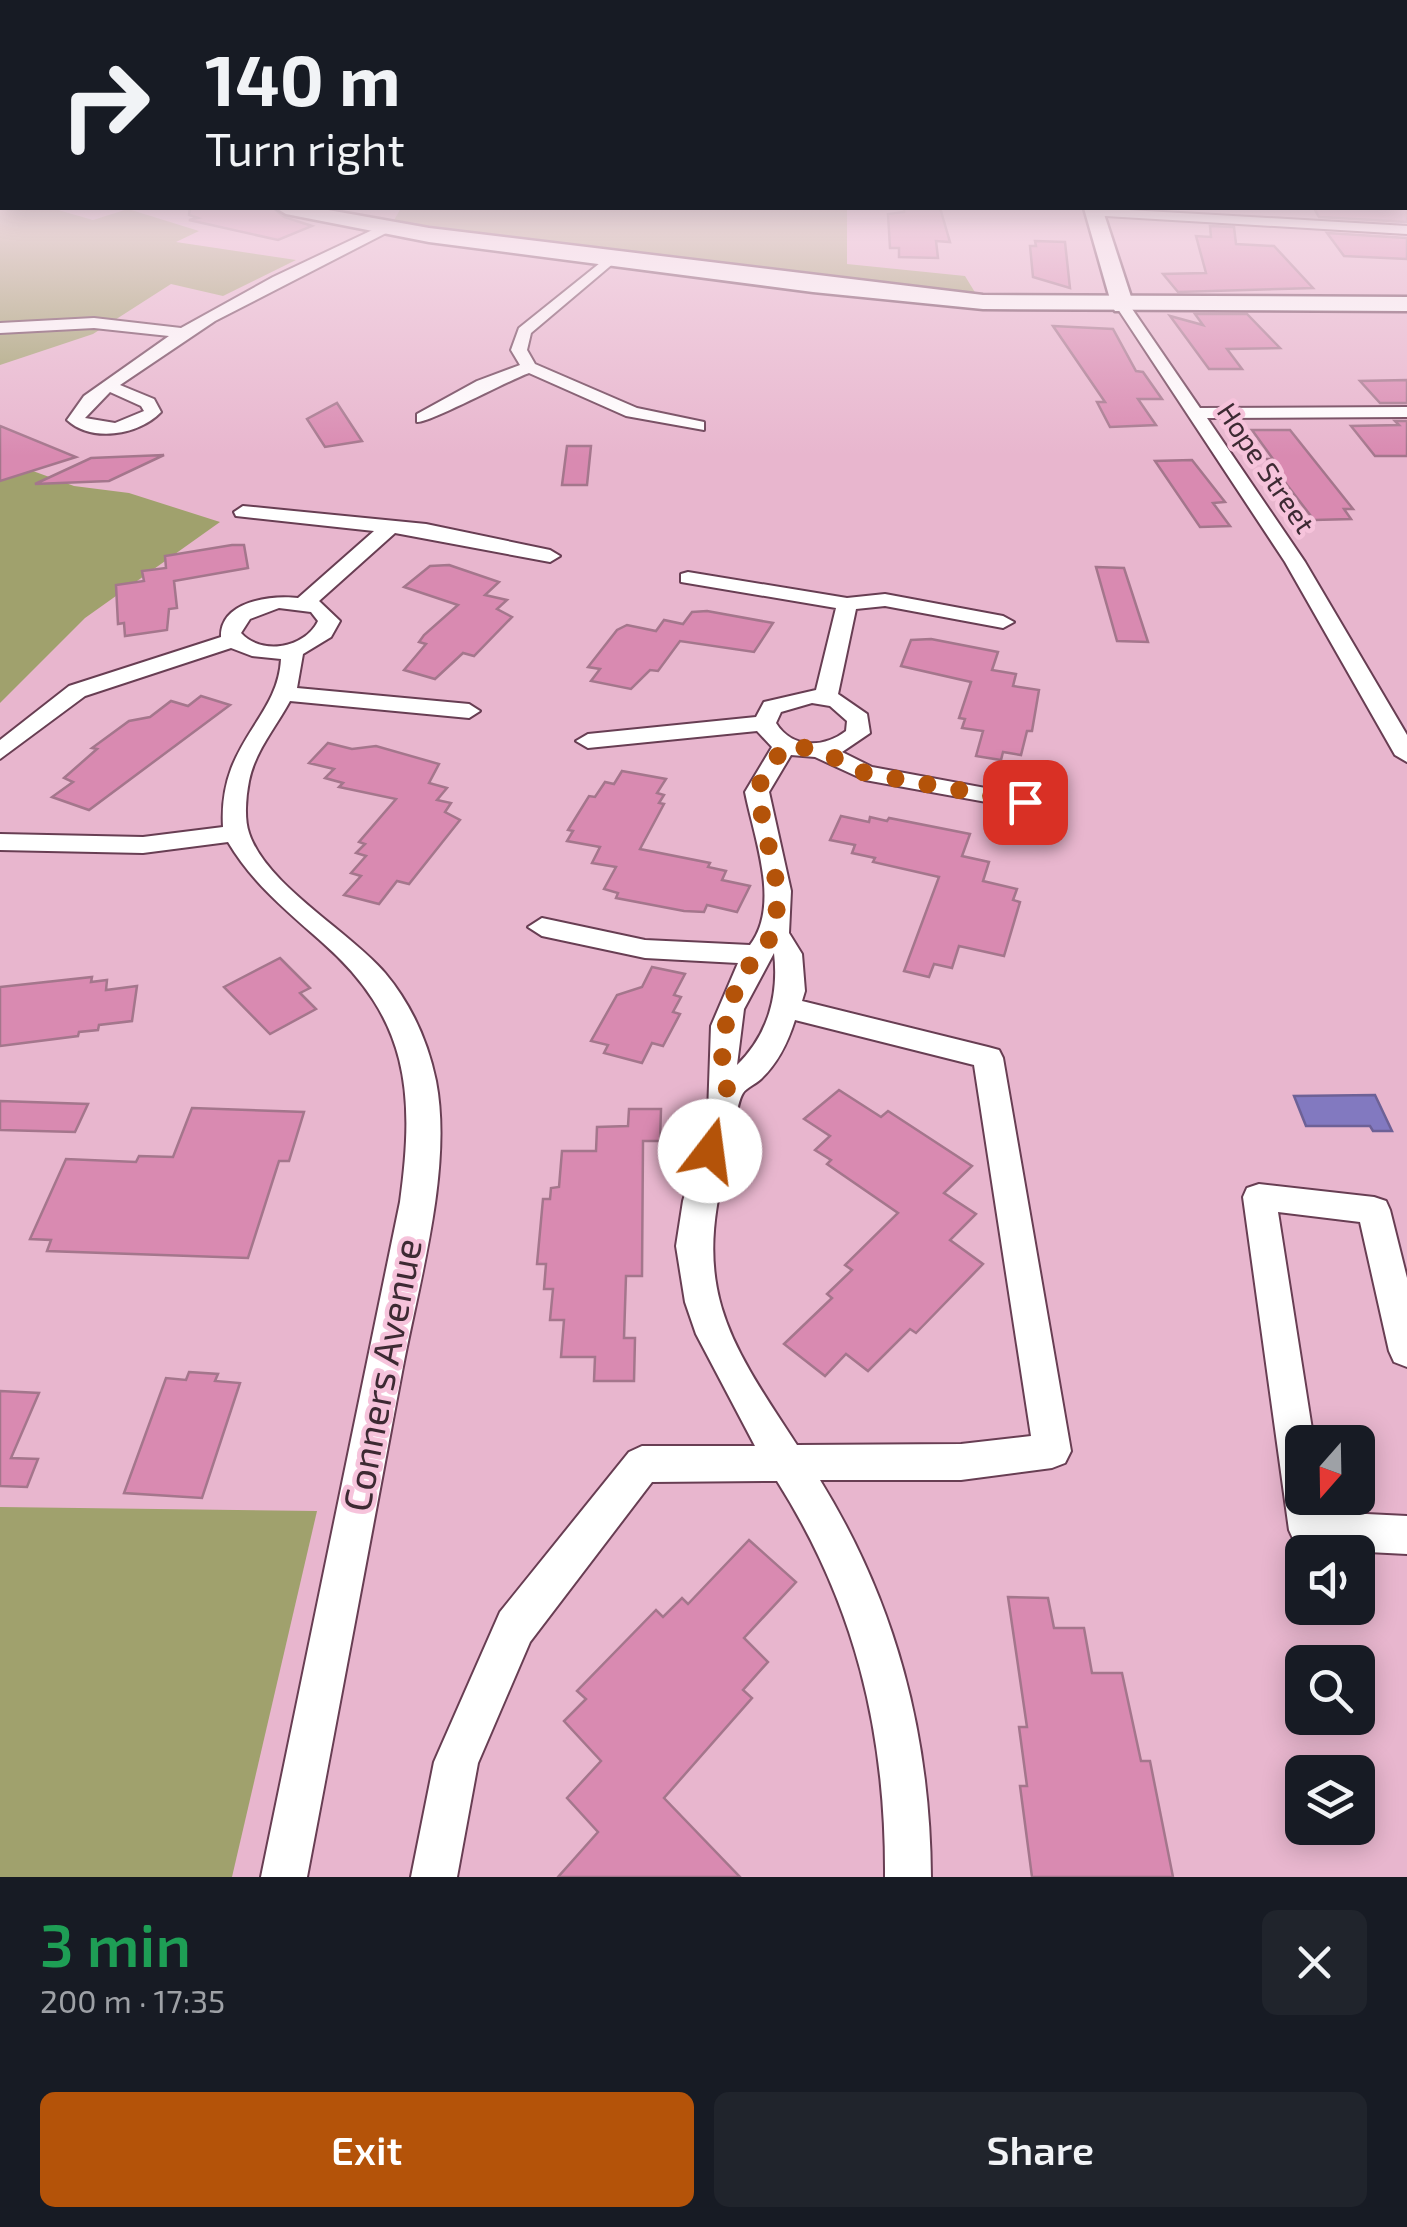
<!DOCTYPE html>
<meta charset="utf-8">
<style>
:root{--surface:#171b24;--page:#20242c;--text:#f1f3f6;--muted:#9ea1a6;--accent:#b45309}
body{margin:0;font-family:"Exo 2",sans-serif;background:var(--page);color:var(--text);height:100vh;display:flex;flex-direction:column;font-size:38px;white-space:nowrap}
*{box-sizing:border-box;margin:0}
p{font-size:32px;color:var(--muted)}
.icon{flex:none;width:55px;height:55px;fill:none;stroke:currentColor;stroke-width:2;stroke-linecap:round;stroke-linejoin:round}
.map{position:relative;height:1877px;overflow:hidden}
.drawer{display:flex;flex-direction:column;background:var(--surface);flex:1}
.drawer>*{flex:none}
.top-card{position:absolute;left:0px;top:0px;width:1408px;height:210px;box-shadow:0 5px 25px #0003;background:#171b24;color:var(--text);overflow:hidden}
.needle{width:65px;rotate:200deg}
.tools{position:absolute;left:1285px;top:1425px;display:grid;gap:20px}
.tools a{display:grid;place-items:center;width:90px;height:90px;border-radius:15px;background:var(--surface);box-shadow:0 5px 25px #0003;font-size:50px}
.pin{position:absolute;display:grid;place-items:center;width:85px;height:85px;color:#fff;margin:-42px;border-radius:20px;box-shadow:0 5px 15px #0006}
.me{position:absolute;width:110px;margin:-55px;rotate:15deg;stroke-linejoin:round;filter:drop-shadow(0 0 8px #0008)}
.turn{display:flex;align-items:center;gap:35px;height:210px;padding:0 40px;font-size:45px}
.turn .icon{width:130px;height:130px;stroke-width:2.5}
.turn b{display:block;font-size:70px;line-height:85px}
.round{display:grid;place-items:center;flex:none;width:105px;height:105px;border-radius:15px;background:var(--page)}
.summary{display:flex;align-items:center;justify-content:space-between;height:170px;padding:0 40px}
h1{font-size:60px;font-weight:600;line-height:75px;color:#1e9e55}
.primary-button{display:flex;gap:20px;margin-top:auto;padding:20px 40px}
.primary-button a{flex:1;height:115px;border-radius:15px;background:var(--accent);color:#fff;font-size:40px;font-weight:600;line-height:115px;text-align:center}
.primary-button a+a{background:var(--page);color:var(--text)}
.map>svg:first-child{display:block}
.green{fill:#a0a16d}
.water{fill:#8279c0;stroke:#6d6196;stroke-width:2.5}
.building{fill:#d98ab1;stroke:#a4768c;stroke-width:2.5}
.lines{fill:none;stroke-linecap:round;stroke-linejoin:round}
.street-casing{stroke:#683e53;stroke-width:4}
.secondary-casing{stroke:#683e53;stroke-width:5}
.primary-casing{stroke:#683e53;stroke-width:5}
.street{fill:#fff;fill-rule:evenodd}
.secondary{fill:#fff;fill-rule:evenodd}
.primary{fill:#fff;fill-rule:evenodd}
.route{stroke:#b45309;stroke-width:18;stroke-dasharray:0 32.4}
.labels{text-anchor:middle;stroke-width:9;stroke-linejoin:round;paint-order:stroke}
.far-street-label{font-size:28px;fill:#3d2a33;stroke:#f6c3db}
.near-street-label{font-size:38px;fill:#3d2a33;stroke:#f6c3db}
</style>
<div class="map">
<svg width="1407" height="1877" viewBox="0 0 1407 1877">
<rect width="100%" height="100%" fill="#e8b6ce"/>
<g class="green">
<polygon points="0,193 2,208 51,208 93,220 128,209 199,231 176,242 296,260 223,296 171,284 93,334 0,365"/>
<polygon points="401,208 847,208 847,264 965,276 976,294 393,222"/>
<polygon points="0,459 74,486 129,493 220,522 85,618 0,703"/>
<polygon points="0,1507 317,1511 232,1877 0,1877"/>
</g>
<polygon class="water" points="1375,1095 1392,1131 1373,1131 1370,1126 1306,1126 1294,1096"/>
<g class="building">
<polygon points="190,208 273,208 284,217 312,226 278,240 189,220 198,218 189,215"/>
<polygon points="904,208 940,208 950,242 936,241 938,258 899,257 899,248 890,248 888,214 904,212"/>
<polygon points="1314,208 1407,208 1407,222 1319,217"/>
<polygon points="1210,226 1234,227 1236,244 1274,246 1313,288 1178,292 1163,274 1206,273 1196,236 1211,237"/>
<polygon points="1327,233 1407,238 1407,259 1344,256"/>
<polygon points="1035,241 1065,242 1070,288 1033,277 1030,246 1036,246"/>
<polygon points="1195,314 1247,314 1280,348 1227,349 1242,369 1209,369 1170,316 1203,325"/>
<polygon points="1053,326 1113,329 1136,371 1143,372 1162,399 1138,399 1156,425 1110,427 1097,402 1105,402"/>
<polygon points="1407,380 1407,403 1380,403 1360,381"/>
<polygon points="337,403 362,441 325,447 307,419"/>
<polygon points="1395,421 1407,421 1407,456 1375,456 1351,426 1399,425"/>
<polygon points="0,426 76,457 0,481"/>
<polygon points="1252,430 1290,430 1353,509 1344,509 1351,519 1314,520 1267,459 1273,459"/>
<polygon points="567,446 591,446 587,485 562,485"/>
<polygon points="164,455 109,481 35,484 91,458"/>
<polygon points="1192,460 1225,502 1213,503 1230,526 1200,527 1155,461"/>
<polygon points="232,545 244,545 248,568 174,581 177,608 169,609 167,630 125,636 124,623 118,624 116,585 144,581 142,571 166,568 165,556"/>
<polygon points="449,565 499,582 485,595 507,600 497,609 512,617 474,656 463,653 435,679 404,670 426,644 419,642 424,635 458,605 404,587 430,566"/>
<polygon points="1096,567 1124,568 1148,642 1117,641"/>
<polygon points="707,611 773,623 754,652 680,641 658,671 650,670 631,689 591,681 600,669 588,667 617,630 627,625 656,631 664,620 683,624 692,612"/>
<polygon points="931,639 998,652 992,670 1016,674 1013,686 1039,690 1032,731 1027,731 1021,755 1003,752 1001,760 976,756 983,731 962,728 965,719 959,718 971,682 901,666 911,640"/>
<polygon points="201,696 230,705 89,810 52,797 73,782 64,778 97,749 92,748 129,721 150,717 171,701 188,706"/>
<polygon points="328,743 352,749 376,746 439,764 429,783 447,788 437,800 451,803 445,812 460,820 409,884 397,881 379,904 344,895 361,876 351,873 366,856 356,853 365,844 359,842 396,799 339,787 343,783 325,778 334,769 309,763"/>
<polygon points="622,771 666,779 657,793 664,795 659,803 664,804 640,849 710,863 708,867 726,871 722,880 750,886 737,912 707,905 704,912 684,911 616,898 618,893 604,889 616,867 592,863 600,847 567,841 573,831 568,830 589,796 595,797 605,782 614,784"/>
<polygon points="841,816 869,822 870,817 887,821 889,818 970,834 962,856 989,862 983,881 1017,889 1013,900 1020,902 1004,956 959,946 952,968 934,964 929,977 904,971 939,877 873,862 875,858 852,853 855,845 830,840"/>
<polygon points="280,958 310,988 300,993 316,1009 270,1034 224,987"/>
<polygon points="652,967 685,974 674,995 681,997 673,1012 680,1014 663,1046 652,1043 642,1063 604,1053 608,1045 591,1041 617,995 642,987"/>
<polygon points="92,977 91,982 107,980 106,990 137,986 132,1021 99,1025 98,1030 79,1032 78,1036 0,1046 0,987"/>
<polygon points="839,1090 881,1117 888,1111 972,1166 944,1193 976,1214 950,1240 983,1264 916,1333 910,1329 868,1371 846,1354 825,1376 784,1344 832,1298 827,1294 852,1270 845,1265 898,1213 827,1164 831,1160 815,1150 830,1136 804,1119"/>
<polygon points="0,1101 88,1104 75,1132 0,1130"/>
<polygon points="192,1108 304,1112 289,1161 279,1161 248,1258 47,1251 51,1240 30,1239 66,1159 136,1162 139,1156 173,1157"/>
<polygon points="629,1109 661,1109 660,1141 643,1141 642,1276 626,1276 624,1338 635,1338 634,1381 594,1381 595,1357 561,1357 564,1320 550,1320 553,1289 544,1289 546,1264 537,1264 543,1199 550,1199 551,1188 559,1187 562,1151 596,1151 597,1127 628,1126"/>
<polygon points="189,1372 218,1374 215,1381 240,1383 202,1498 124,1493 166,1378 186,1380"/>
<polygon points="0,1391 39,1393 11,1458 38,1459 27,1487 0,1486"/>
<polygon points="749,1540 796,1582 744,1638 768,1662 743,1690 752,1698 664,1798 740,1877 558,1877 598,1832 567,1798 601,1761 564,1721 586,1699 577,1691 656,1610 663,1617 682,1598 688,1604"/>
<polygon points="1008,1597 1048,1598 1054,1628 1084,1628 1092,1673 1122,1673 1141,1761 1150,1761 1173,1877 1032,1877 1020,1786 1027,1786 1019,1727 1027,1727"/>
</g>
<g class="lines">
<defs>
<g id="street">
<polygon points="1094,208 1407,226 1407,234 1089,215"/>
<path d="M383 225 388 232 215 321 120 385 154 399 161 412C139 435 92 443 67 420L84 396 169 336 94 328 0 333V323L94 318 181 328 273 277ZM110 392 141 406 144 411 115 423 85 418Z"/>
<path d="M610 255 615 262 531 333 527 350 535 364 637 408 704 422V430L626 416 529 373C507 381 429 423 417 422V414L477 381 520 365 511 350 519 328Z"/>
<polygon points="1118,303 1128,303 1200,408 1407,407 1407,417 1207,418 1305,562 1407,735 1407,762 1395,755 1285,562 1116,306"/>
<path d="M243 506 426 524 550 550 560 556 550 562 395 533 319 601 340 621 331 637 303 654 297 688 469 704 480 711 469 718 290 701C276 727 255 751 249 781 246 796 244 819 249 833 266 885 349 931 385 973 411 1004 428 1042 436 1081 453 1169 418 1285 402 1372 370 1541 339 1709 307 1877H261L400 1202C415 1093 409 1019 323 943 287 911 253 884 228 842L143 853 0 850V834L143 837 223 827C218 742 278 720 281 659L252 656 231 648 85 696 0 759V740L69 686 221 637C220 601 271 595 298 598L374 531 236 516 234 512ZM279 608 311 612 318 621C305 648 262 656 241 633L250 619Z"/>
<path d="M688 572 847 598 885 594 1003 616 1014 622 1003 628 885 606 856 609 838 694 867 714 870 733 842 752 872 767 1034 797 1037 802 1034 807 1025 809 865 780 815 757 791 755 769 792 791 891 789 933 802 954 805 991 802 1001 988 1047 999 1050 1003 1058 1071 1451 1065 1463 1052 1468 961 1480H820C896 1603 930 1734 931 1877H885C886 1732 855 1604 777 1481L652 1482 530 1642 478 1763 457 1877H411L434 1762 500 1612 629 1452 642 1446H755L696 1334 685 1302 676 1246 683 1201 708 1114 711 1026 738 963 645 958 542 936 528 927 542 918 645 940 750 945C781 905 754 838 745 792L772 747 757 731 588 748 576 741 588 734 756 717 764 702 816 690 836 608 681 582V574ZM812 703 830 706 847 721 846 731C824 748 792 749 776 723L781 712ZM774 953C779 995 768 1035 737 1065L744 1009ZM795 1020 974 1065 1031 1436 961 1444 797 1445C725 1336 691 1286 729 1153 733 1140 736 1103 743 1093 746 1088 756 1084 761 1079 778 1063 788 1042 795 1020Z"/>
<polygon points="1259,1184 1374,1197 1386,1201 1390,1210 1407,1278 1407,1367 1394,1362 1389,1351 1360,1222 1278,1212 1314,1442 1302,1442 1302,1498 1323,1498 1326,1512 1407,1516 1407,1554 1309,1549 1295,1543 1289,1530 1243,1197 1247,1188"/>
</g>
<polygon id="secondary" points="1084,208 1102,208 1134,306 1131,311 1115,311 1112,306"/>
<polygon id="primary" points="276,208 317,208 429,228 983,295 1407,297 1407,311 983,309 813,292 429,242 286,214"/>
</defs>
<use href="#street" class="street-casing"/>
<use href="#secondary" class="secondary-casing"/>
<use href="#primary" class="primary-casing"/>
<use href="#street" class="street"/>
<use href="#secondary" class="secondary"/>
<use href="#primary" class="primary"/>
</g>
<linearGradient id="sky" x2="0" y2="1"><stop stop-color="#7f9cd8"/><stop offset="0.42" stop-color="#f5dee9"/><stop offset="1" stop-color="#f5dee9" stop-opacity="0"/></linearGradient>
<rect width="1407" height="456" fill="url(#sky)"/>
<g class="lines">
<polyline class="route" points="710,1151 727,1089 721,1068 728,1006 755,955 775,933 778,890 757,792 764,774 786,745 819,750 865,773 1025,802"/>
</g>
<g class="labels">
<g class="far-street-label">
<text transform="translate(1266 468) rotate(56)" y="10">Hope Street</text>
</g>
<g class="near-street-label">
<text transform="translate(383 1375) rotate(-79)" y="13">Conners Avenue</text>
</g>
</g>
</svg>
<div class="tools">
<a><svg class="needle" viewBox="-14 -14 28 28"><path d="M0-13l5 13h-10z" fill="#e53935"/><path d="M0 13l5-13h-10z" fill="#9ea1a6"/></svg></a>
<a><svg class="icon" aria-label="sound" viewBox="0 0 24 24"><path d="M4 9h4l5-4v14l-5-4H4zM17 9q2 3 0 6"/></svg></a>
<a><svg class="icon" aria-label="search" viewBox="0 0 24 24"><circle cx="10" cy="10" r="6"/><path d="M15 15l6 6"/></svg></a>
<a><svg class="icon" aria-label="layers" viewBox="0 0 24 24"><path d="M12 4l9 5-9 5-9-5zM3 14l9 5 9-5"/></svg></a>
</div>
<div class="pin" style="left:1025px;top:802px;background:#d93025"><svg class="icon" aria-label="arrive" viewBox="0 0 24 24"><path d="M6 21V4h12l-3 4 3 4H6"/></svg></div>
<svg class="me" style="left:710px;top:1151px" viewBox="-20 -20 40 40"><circle r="19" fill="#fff"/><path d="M0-13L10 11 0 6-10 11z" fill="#b45309"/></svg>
<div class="top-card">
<div class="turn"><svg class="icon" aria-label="right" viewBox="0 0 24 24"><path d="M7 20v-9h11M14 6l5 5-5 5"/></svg><div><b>140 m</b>Turn right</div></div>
</div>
</div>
<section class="drawer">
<div class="summary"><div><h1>3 min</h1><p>200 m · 17:35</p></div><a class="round"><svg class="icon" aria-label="close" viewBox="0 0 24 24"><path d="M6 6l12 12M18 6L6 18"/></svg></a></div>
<div class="primary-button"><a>Exit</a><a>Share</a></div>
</section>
